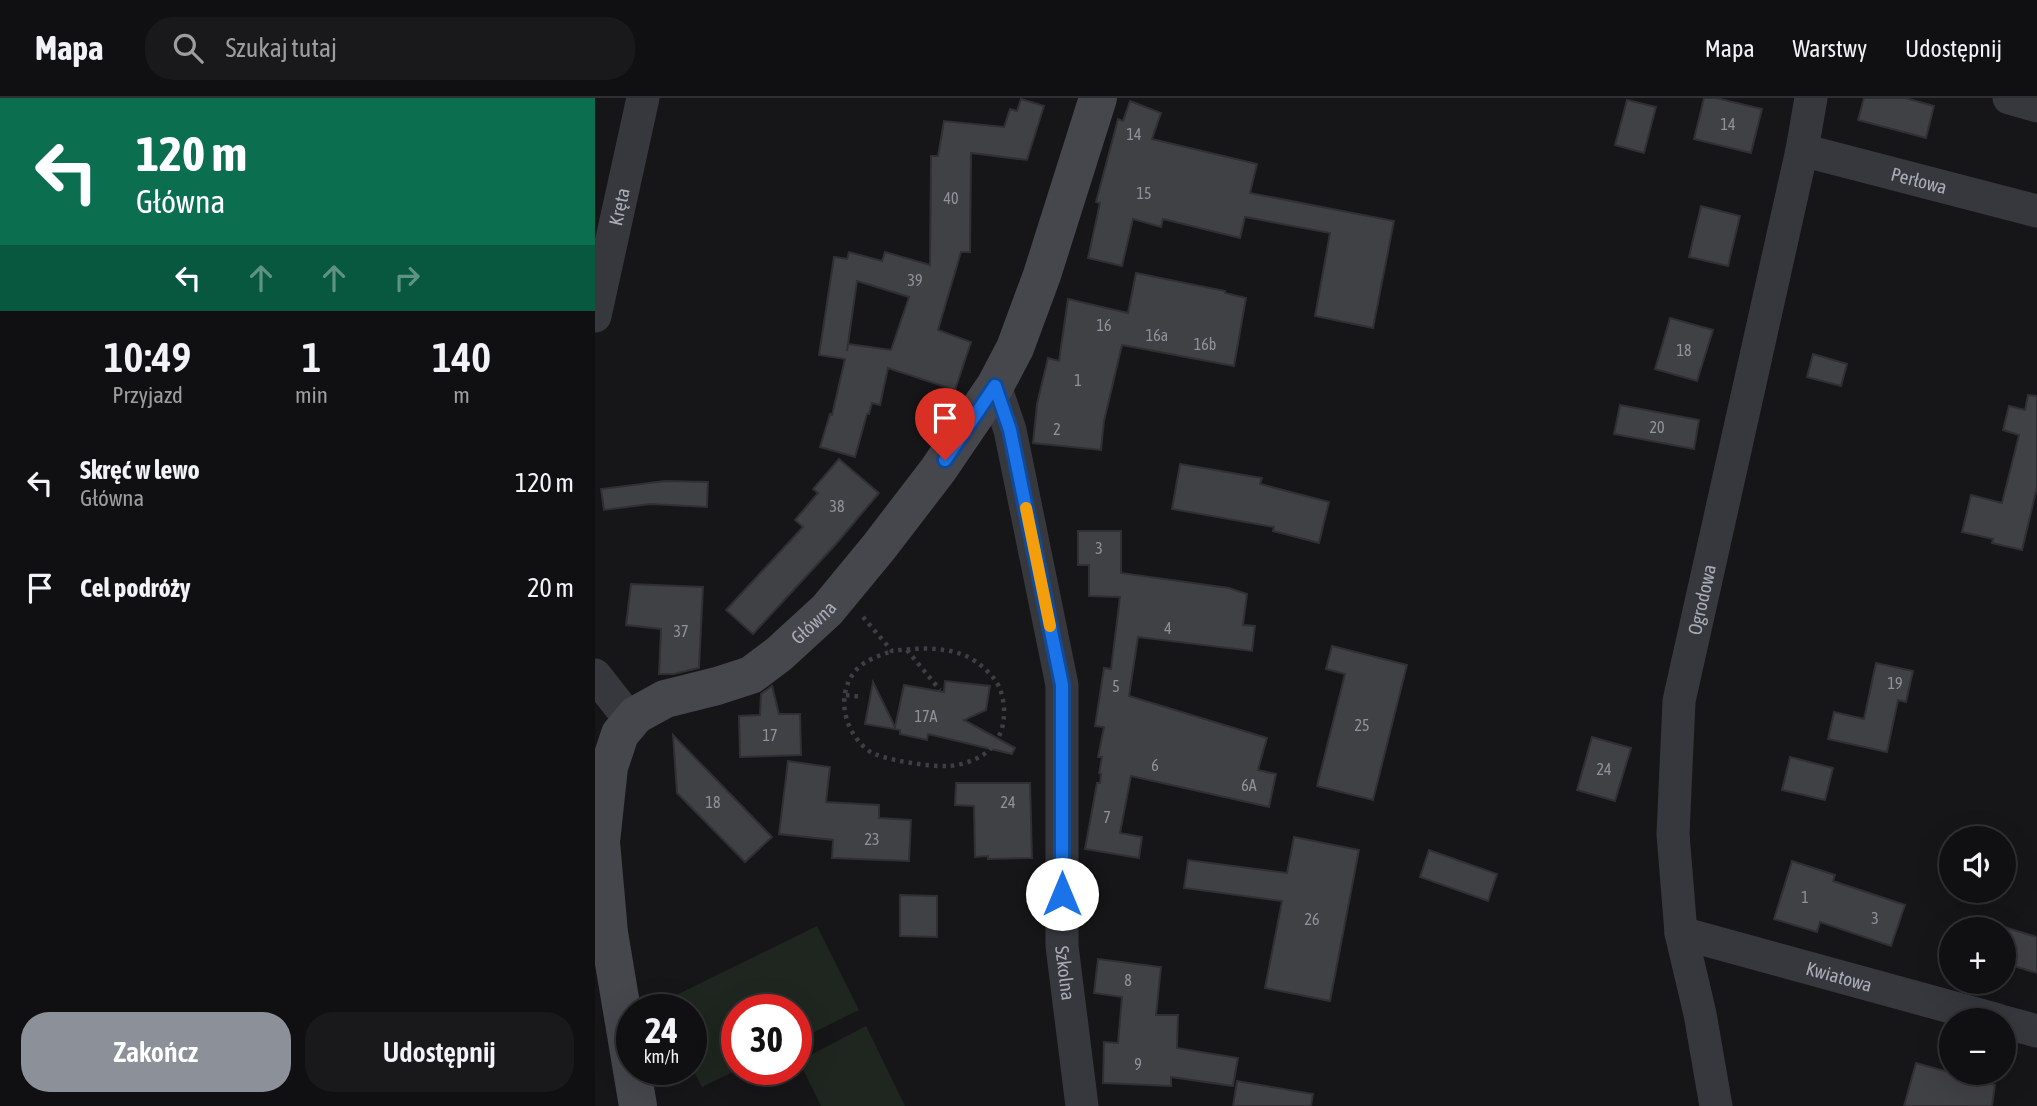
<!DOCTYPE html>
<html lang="pl">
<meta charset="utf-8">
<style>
:root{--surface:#101012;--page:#19191b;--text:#f1f3f6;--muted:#9c9d9f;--line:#303032;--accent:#8c9099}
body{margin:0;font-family:"Asap Condensed",sans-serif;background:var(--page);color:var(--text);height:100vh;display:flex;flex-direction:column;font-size:26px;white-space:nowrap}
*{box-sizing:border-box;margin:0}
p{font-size:23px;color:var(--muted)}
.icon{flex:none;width:38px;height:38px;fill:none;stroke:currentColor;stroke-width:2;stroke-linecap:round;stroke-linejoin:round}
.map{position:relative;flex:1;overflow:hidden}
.sheet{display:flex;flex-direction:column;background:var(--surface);width:595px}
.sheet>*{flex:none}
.hud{background:#0b6e4f;color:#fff;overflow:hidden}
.buttons{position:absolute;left:1344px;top:728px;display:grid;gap:14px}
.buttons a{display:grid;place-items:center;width:77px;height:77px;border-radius:50%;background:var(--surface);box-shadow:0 7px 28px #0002,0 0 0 2px var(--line);font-size:35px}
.speed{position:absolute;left:21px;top:896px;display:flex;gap:14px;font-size:35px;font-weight:700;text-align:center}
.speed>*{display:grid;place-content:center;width:91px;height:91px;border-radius:50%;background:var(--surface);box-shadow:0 7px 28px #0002,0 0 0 2px var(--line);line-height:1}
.speed small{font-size:18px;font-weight:400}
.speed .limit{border:10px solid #d22;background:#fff;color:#111}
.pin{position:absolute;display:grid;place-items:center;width:60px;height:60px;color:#fff;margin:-72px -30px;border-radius:50% 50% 50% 0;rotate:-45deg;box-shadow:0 0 7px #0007}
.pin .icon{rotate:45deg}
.me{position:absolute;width:77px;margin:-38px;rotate:0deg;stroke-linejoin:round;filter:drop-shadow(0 0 5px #0008)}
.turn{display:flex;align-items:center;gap:24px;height:147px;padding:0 21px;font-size:32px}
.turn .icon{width:91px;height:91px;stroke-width:2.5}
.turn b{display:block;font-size:49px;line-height:60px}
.lanes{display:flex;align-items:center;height:66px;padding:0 21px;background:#0003;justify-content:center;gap:35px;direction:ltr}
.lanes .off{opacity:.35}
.eta{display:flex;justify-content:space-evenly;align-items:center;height:119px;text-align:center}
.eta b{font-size:42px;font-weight:600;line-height:49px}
.action{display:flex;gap:14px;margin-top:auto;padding:14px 21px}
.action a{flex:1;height:80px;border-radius:28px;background:var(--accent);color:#fff;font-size:28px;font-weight:600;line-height:80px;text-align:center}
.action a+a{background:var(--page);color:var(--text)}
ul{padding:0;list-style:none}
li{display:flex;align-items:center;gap:21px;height:105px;padding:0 21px}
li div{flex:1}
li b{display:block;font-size:26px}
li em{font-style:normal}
header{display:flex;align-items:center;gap:42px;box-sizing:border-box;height:98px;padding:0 35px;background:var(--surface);border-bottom:2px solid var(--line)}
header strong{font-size:33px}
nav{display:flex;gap:38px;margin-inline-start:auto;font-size:24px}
.search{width:490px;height:63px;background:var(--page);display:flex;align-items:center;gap:18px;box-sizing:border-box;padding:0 24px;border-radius:28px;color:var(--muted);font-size:26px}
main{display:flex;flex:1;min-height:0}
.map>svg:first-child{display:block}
.green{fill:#1e261f}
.building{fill:#404145;stroke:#303034;stroke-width:2;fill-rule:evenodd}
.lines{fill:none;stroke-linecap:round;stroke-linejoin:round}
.path{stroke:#3d3f44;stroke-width:4.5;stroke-dasharray:3.5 5;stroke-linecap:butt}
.street{stroke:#37383d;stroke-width:33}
.secondary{stroke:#45474d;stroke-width:38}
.route-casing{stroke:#114b97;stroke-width:18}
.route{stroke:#1a73e8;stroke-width:12}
.slow{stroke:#f59e0b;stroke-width:12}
.labels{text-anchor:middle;stroke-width:6;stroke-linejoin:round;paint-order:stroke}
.number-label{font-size:16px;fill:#8e929b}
.street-label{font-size:19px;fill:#a8adb8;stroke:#111113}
</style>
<header>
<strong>Mapa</strong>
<div class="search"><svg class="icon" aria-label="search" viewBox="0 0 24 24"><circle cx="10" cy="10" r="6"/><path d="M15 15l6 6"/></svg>Szukaj tutaj</div>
<nav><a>Mapa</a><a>Warstwy</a><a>Udostępnij</a></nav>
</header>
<main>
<section class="sheet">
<div class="hud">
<div class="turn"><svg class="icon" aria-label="left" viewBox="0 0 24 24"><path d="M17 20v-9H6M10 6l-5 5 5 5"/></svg><div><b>120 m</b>Główna</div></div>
<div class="lanes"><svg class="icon" aria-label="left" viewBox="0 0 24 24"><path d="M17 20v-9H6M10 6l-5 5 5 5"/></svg><svg class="icon off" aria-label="ahead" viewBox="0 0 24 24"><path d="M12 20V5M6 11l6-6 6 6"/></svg><svg class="icon off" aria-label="ahead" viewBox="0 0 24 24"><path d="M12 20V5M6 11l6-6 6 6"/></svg><svg class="icon off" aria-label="right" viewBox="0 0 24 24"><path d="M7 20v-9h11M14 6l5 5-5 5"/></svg></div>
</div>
<div class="eta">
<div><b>10:49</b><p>Przyjazd</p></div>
<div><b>1</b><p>min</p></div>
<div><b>140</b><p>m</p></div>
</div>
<ul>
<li><svg class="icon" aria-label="left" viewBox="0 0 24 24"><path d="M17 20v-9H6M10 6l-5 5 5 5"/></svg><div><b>Skręć w lewo</b><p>Główna</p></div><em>120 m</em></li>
<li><svg class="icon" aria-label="arrive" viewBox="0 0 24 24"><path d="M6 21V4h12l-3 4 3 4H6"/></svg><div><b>Cel podróży</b></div><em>20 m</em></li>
</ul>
<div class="action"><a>Zakończ</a><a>Udostępnij</a></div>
</section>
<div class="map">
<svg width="1442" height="1008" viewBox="0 0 1442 1008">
<rect width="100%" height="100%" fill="#161618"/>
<g class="green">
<polygon points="222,828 264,912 201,943 201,912 142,912 142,971 144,971 107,989 96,968 96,912 68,912 65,905"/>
<polygon points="271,928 310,1008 226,1008 204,963"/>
</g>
<g class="building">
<polygon points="1109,0 1121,0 1167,11 1156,55 1099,41"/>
<polygon points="1269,0 1310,0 1339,8 1331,40 1263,22"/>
<path d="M426 1 449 8 432 62 376 55 375 154H366L343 232 376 244 360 292 293 270 285 307 277 305 274 316H272L260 359 225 349 235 316 237 317 250 261 224 257 239 159 252 161 254 154 287 163 290 154 335 167 336 58H343L349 23 409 29 415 11 422 13ZM262 183 314 199 296 252 253 246 252 253Z"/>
<polygon points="1032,2 1061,9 1049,55 1020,47"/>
<polygon points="535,3 566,15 557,41 662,66 655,95 799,123 778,230 720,218 735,135 650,119 645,140 568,121 566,129 538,121 527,168 493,160 505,105 501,104 523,21 528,23"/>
<polygon points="1106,108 1145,118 1133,168 1094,159"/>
<polygon points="541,175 630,193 630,195 651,200 639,268 527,247 509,323 506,352 438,345 442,306 453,260 464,263 473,201 533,215"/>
<polygon points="1075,220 1118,232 1102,283 1060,271"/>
<polygon points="1218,256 1252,266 1246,288 1212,279"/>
<polygon points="1433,297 1442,298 1442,389 1427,452 1397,445 1398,441 1367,434 1376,397 1407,405 1424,337 1408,332 1414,308 1430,312"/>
<polygon points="1025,307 1104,322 1099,351 1019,336"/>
<polygon points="244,361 284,395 241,446 158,536 131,512 208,429 200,422 223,395 218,391"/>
<polygon points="585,366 667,380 665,386 734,404 724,445 678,433 679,429 577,411"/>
<polygon points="70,383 113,384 112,409 55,406 9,412 6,391"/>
<polygon points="483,433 526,433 526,475 634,490 652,496 648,527 660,528 657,553 543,539 534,598 672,640 663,672 681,676 674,709 536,678 525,735 547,739 544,760 490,751 502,685 505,685 506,676 504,675 507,659 503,659 509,629 500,628 509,570 516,571 525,499 494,498 494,467 483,467"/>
<polygon points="36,486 108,489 104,570 79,576 64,576 66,531 31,527"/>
<polygon points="737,548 812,567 778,702 722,688 750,576 731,571"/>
<polygon points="1281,565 1318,573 1311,604 1303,602 1292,654 1233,641 1239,614 1269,621"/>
<polygon points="350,583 395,588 391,612 369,622 420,650 417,656 333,636 332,642 305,636 305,632 270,626 278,584 300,629 309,587 349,594"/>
<polygon points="177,588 184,616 205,616 206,657 145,659 144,618 165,617 166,596"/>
<polygon points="78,637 177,739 150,764 82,695"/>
<polygon points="997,639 1036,650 1020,703 982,692"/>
<polygon points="1195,659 1238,670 1230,702 1187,692"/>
<polygon points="193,663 235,669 231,704 284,707 284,720 316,722 314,763 237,760 238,742 184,736"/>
<polygon points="361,685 435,685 437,760 393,761 393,758 380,759 379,708 360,707"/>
<polygon points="699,739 764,752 735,903 670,890 687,803 589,790 593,762 692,775"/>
<polygon points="834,752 902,776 893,803 825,779"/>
<polygon points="1197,763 1240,777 1238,783 1310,807 1296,848 1225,824 1222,834 1179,821"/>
<polygon points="305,797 342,798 342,839 305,838"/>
<polygon points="1409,829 1442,839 1442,875 1409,865"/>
<polygon points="503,861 566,869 561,917 583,917 582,950 643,960 638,988 576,979 576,988 508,985 509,944 523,945 527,899 499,895"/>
<polygon points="1321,965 1400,987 1397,1008 1309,1008"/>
<polygon points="642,983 718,996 716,1008 638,1008"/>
</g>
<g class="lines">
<g class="path">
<path d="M268 519 297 553C321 550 348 548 371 558 383 563 401 579 405 591 415 619 407 651 378 662 371 665 360 668 352 668 336 669 287 662 274 653 248 634 239 593 264 569 273 561 286 557 297 553"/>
<polyline points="312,552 345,592"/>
<polyline points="251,597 268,599"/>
</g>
<g class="street">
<polyline points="1414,0 1442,8"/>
<path id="s1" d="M1207 52 1442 113"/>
<path id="s2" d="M0 218 48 0"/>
<path id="s3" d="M400 288 415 332 467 587V848L487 1008"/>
<polyline points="0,577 36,623"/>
<path id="s4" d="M1086 835 1403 922"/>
<polyline points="1409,924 1442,933"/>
<path id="s5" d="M1121 1008 1105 916 1086 835 1078 736 1084 603 1207 52 1216 0"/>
</g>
<path class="secondary" id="s6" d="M43 1008 14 835 6 744 14 669 25 636 41 617 70 601 122 588 156 577 184 556 232 512 284 449 343 372 400 288 420 250 447 177 503 0"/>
</g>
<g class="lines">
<defs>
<polyline id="route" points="350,362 400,288 415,332 467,587 467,796"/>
</defs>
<use href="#route" class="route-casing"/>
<use href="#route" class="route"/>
<polyline class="slow" points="431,410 455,528"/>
</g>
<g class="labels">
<g class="number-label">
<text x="1133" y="32">14</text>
<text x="539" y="42">14</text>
<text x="549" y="101">15</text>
<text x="356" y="106">40</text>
<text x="320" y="188">39</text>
<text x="509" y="233">16</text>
<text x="562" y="243">16a</text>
<text x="610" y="252">16b</text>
<text x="1089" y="258">18</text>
<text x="483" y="288">1</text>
<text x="1062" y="335">20</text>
<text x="462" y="337">2</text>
<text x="242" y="414">38</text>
<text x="504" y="456">3</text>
<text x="573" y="536">4</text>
<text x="86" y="539">37</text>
<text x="1300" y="591">19</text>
<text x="521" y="594">5</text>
<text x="331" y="624">17A</text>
<text x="767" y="633">25</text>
<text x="175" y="643">17</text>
<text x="560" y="673">6</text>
<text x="1009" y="677">24</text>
<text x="654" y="693">6A</text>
<text x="118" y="710">18</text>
<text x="413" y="710">24</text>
<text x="512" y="725">7</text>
<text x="277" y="747">23</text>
<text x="1210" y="805">1</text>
<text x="1280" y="826">3</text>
<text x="717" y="827">26</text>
<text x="533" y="888">8</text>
<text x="543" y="972">9</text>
</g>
<g class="street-label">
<text dy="7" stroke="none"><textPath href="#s1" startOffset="121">Perłowa</textPath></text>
<text dy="7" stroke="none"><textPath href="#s2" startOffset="112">Kręta</textPath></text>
<text dy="7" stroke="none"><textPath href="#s5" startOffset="513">Ogrodowa</textPath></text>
<text dy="7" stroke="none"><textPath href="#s6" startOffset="606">Główna</textPath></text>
<text dy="7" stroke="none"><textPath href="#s3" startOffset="595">Szkolna</textPath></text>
<text dy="7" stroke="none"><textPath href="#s4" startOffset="164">Kwiatowa</textPath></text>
</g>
</g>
</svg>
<div class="buttons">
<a><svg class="icon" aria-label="sound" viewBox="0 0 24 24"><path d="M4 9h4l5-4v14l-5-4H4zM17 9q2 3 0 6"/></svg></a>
<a>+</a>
<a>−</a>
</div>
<div class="speed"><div>24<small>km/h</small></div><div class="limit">30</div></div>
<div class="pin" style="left:350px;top:362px;background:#d93025"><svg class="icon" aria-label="arrive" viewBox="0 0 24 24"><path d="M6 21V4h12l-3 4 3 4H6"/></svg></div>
<svg class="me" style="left:467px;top:796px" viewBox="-20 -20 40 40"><circle r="19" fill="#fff"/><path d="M0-13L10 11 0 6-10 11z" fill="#1a73e8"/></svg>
</div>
</main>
